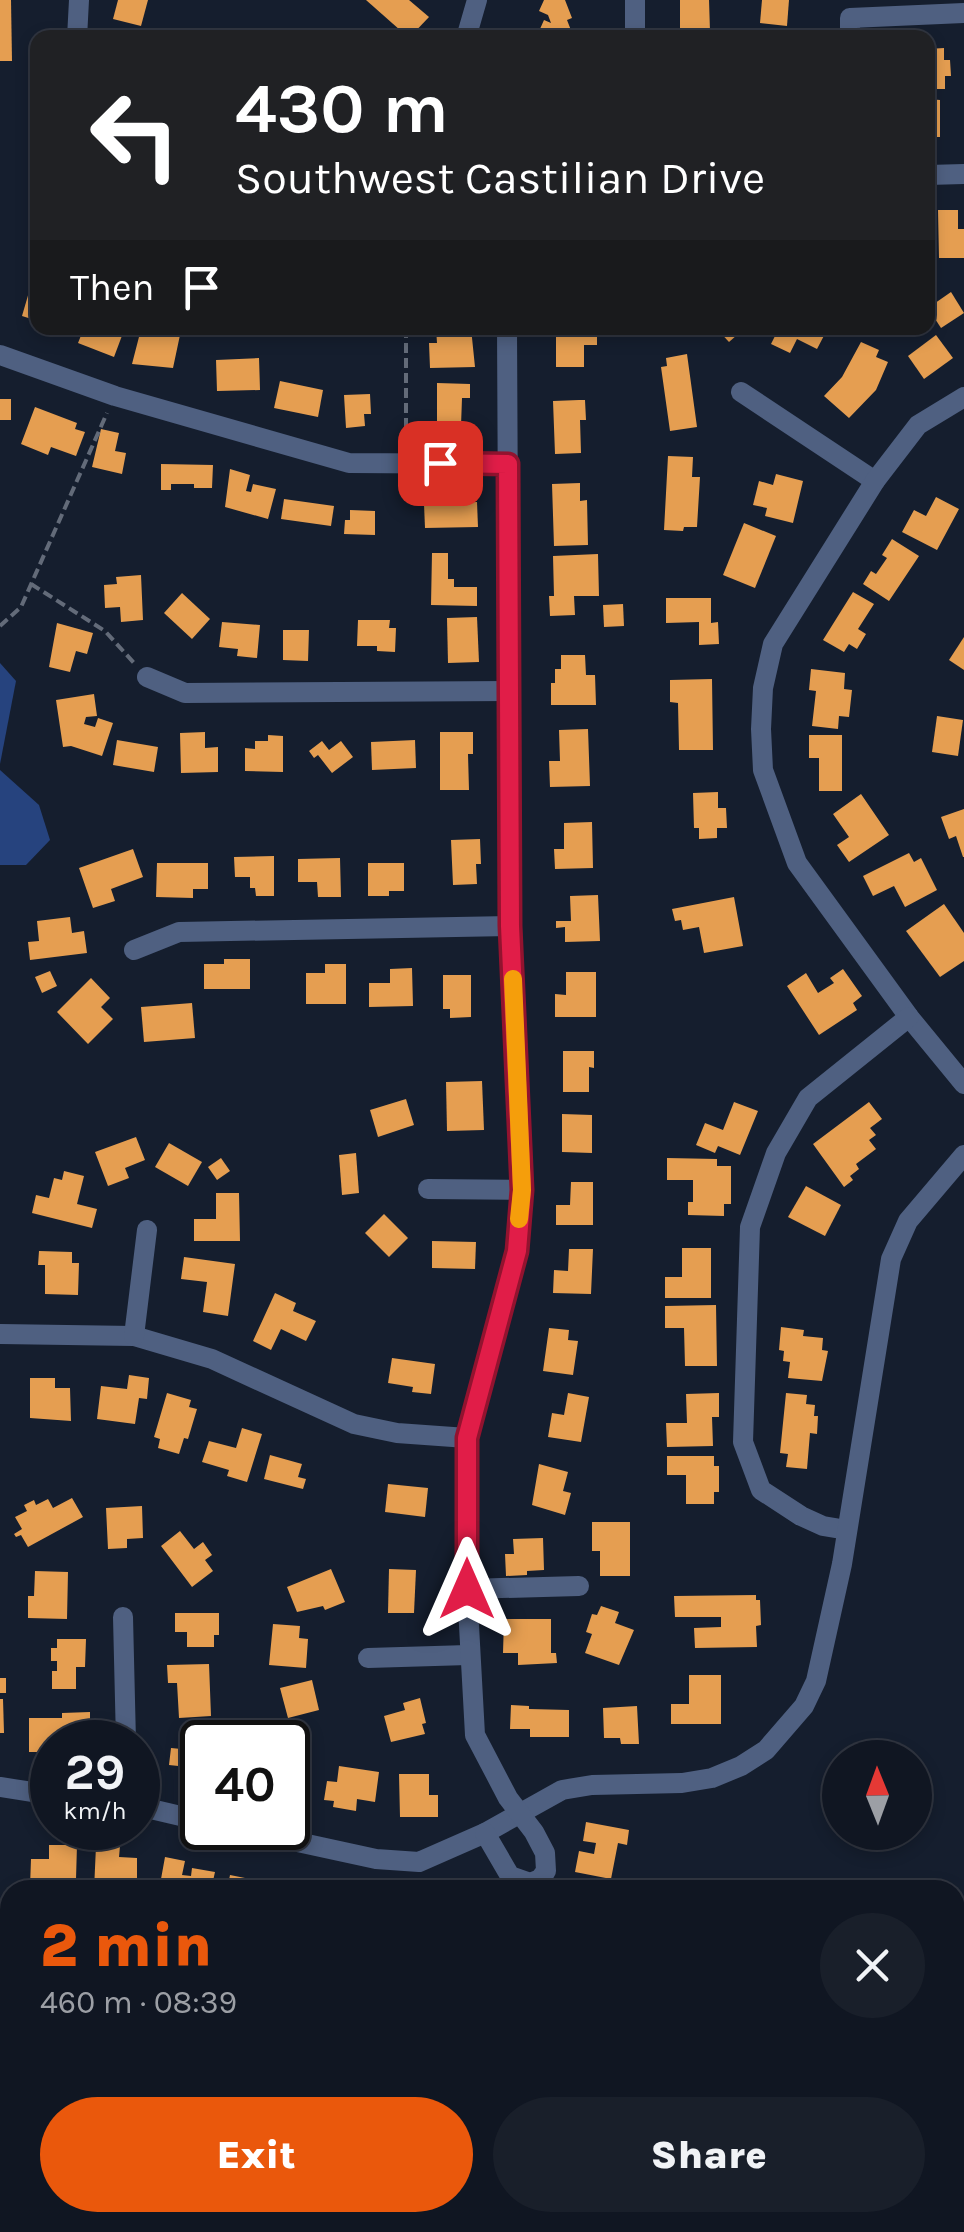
<!DOCTYPE html>
<meta charset="utf-8">
<style>
:root{--surface:#101622;--page:#191f2a;--text:#f1f3f6;--muted:#9c9fa5;--line:#303540;--accent:#ea580c}
body{margin:0;font-family:Karla,sans-serif;background:var(--page);color:var(--text);height:100vh;display:flex;flex-direction:column;font-size:38px;white-space:nowrap}
*{box-sizing:border-box;margin:0}
p{font-size:32px;color:var(--muted)}
.icon{flex:none;width:55px;height:55px;fill:none;stroke:currentColor;stroke-width:2;stroke-linecap:round;stroke-linejoin:round}
.map{position:relative;flex:1;overflow:hidden}
.drawer{position:absolute;left:0px;top:1880px;width:965px;height:352px;display:flex;flex-direction:column;background:var(--surface);border-radius:30px 30px 0 0;box-shadow:0 5px 15px #0003,0 0 0 2px var(--line)}
.drawer>*{flex:none}
.hud{position:absolute;left:30px;top:30px;width:905px;height:305px;border-radius:20px;box-shadow:0 5px 15px #0003,0 0 0 2px var(--line);background:#202124;color:#fff;overflow:hidden}
.needle{width:65px;rotate:359deg}
.fabs{position:absolute;left:822px;top:1740px;display:grid;gap:20px}
.fabs a{display:grid;place-items:center;width:110px;height:110px;border-radius:50%;background:var(--surface);box-shadow:0 5px 15px #0003,0 0 0 2px var(--line);font-size:50px}
.speed{position:absolute;left:30px;top:1720px;display:flex;gap:20px;font-size:50px;font-weight:700;text-align:center}
.speed>*{display:grid;place-content:center;width:130px;height:130px;border-radius:50%;background:var(--surface);box-shadow:0 5px 15px #0003,0 0 0 2px var(--line);line-height:1}
.speed small{font-size:25px;font-weight:400}
.speed .limit{border:5px solid #111;border-radius:15px;background:#fff;color:#111}
.pin{position:absolute;display:grid;place-items:center;width:85px;height:85px;color:#fff;margin:-42px;border-radius:20px;box-shadow:0 5px 15px #0006}
.me{position:absolute;width:110px;margin:-55px;rotate:0deg;stroke-linejoin:round;filter:drop-shadow(0 0 8px #0008)}
.turn{display:flex;align-items:center;gap:35px;height:210px;padding:0 40px;font-size:45px}
.turn .icon{width:130px;height:130px;stroke-width:2.5}
.turn b{display:block;font-size:70px;line-height:85px}
.then{display:flex;align-items:center;height:95px;padding:0 40px;background:#0003;gap:20px;font-size:38px}
.round{display:grid;place-items:center;flex:none;width:105px;height:105px;border-radius:52px;background:var(--page)}
.headline{display:flex;align-items:center;justify-content:space-between;height:170px;padding:0 40px}
h1{font-size:60px;font-weight:800;line-height:75px;color:var(--accent)}
.action{display:flex;gap:20px;margin-top:auto;padding:20px 40px}
.action a{flex:1;height:115px;border-radius:60px;background:var(--accent);color:#fff;font-size:40px;font-weight:800;line-height:115px;text-align:center}
.action a+a{background:var(--page);color:var(--text)}
.map>svg:first-child{display:block}
.green{fill:#26437e}
.building{fill:#e59e51}
.lines{fill:none;stroke-linecap:round;stroke-linejoin:round}
.path{stroke:#636b79;stroke-width:4;stroke-dasharray:10 5;stroke-linecap:butt}
.minor{stroke:#4f6081;stroke-width:20}
.route-casing{stroke:#92132f;stroke-width:25}
.route{stroke:#e11d48;stroke-width:18}
.slow{stroke:#f59e0b;stroke-width:18}
</style>
<div class="map">
<svg width="964" height="2232" viewBox="0 0 964 2232">
<rect width="100%" height="100%" fill="#151e2e"/>
<g class="green">
<polygon points="0,663 16,681 0,764"/>
<polygon points="0,770 39,805 50,840 26,865 0,865"/>
</g>
<g class="building">
<polygon points="0,0 11,0 12,61 0,61"/>
<polygon points="118,0 148,0 141,26 113,19"/>
<polygon points="366,0 409,0 429,17 409,38"/>
<polygon points="544,0 565,0 572,18 567,20 574,38 550,38 540,29 544,20 551,23 548,15 539,11"/>
<polygon points="680,0 709,0 710,31 680,31"/>
<polygon points="762,0 789,0 787,26 760,23"/>
<polygon points="944,48 944,60 950,60 951,76 945,76 945,89 928,89 928,49"/>
<polygon points="928,99 940,100 940,137 928,137"/>
<polygon points="938,210 958,210 958,229 964,229 964,258 939,258"/>
<polygon points="29,292 38,294 38,321 22,316"/>
<polygon points="951,292 964,313 941,328 928,308"/>
<polygon points="84,328 109,328 123,333 114,357 78,343"/>
<polygon points="436,328 471,328 475,367 430,368 429,343 437,343"/>
<polygon points="556,328 597,328 597,345 584,345 584,367 556,367"/>
<polygon points="716,328 745,328 729,342"/>
<polygon points="779,328 828,328 817,349 797,339 790,353 771,344"/>
<polygon points="154,329 180,335 173,368 132,364 140,333 153,336"/>
<polygon points="936,335 953,358 924,379 908,356"/>
<polygon points="861,342 879,350 876,357 888,362 876,390 849,418 824,396 842,377"/>
<polygon points="687,354 697,427 670,431 661,367 667,366 666,358"/>
<polygon points="259,358 260,390 217,391 216,360"/>
<polygon points="280,381 323,390 318,417 274,408"/>
<polygon points="437,383 470,384 470,398 462,398 461,426 437,425"/>
<polygon points="370,394 371,414 364,414 365,426 346,428 344,395"/>
<rect x="0" y="399" width="11" height="21"/>
<polygon points="579,400 585,400 586,420 580,420 581,453 555,454 553,401"/>
<polygon points="35,407 77,423 75,429 85,432 76,456 51,447 48,455 21,444"/>
<polygon points="101,429 119,433 115,451 126,453 122,474 92,467"/>
<polygon points="668,456 693,457 692,477 700,477 697,527 684,527 683,531 664,530"/>
<polygon points="161,464 213,465 212,488 194,488 194,484 171,484 171,490 161,490"/>
<polygon points="230,469 250,475 246,491 251,492 253,484 276,489 268,519 225,507"/>
<polygon points="776,474 803,481 793,523 765,516 767,508 753,505 759,481 773,485"/>
<polygon points="580,483 580,501 587,500 588,545 554,546 552,484"/>
<polygon points="936,497 959,509 937,550 902,532 914,510 926,516"/>
<polygon points="284,499 334,506 331,526 281,519"/>
<polygon points="477,502 478,527 425,528 424,504"/>
<polygon points="350,510 375,511 375,535 344,534 345,520 350,520"/>
<polygon points="744,523 776,536 755,588 723,575"/>
<polygon points="892,539 919,556 889,601 863,584 871,571 876,574 887,558 882,555"/>
<polygon points="432,553 448,553 448,579 454,579 454,587 477,587 477,606 431,605"/>
<polygon points="598,554 599,596 574,596 575,615 550,616 549,596 554,596 553,556"/>
<polygon points="141,575 143,620 121,622 120,607 105,608 104,585 117,584 116,577"/>
<polygon points="853,592 874,604 858,629 866,634 857,649 849,644 844,652 823,640"/>
<polygon points="182,593 210,619 192,639 164,613"/>
<polygon points="666,598 711,598 711,623 718,622 719,644 699,645 699,622 666,623"/>
<polygon points="623,604 624,626 604,627 603,605"/>
<polygon points="477,617 479,662 448,663 447,618"/>
<polygon points="358,620 390,620 389,628 396,628 395,652 377,651 377,646 357,646"/>
<polygon points="222,622 260,625 257,658 237,656 238,649 219,647"/>
<polygon points="57,623 93,633 87,654 76,651 70,672 49,667"/>
<polygon points="283,630 309,630 308,661 283,660"/>
<polygon points="964,637 964,670 949,660"/>
<polygon points="561,655 585,655 586,675 595,675 596,705 551,705 551,683 555,683 555,669 561,669"/>
<polygon points="811,669 845,673 844,689 852,690 849,717 839,716 838,729 812,726 816,691 809,690"/>
<polygon points="712,679 713,750 679,750 678,703 670,702 670,680"/>
<polygon points="94,694 97,716 86,717 84,724 95,727 98,718 113,723 102,756 71,746 63,747 56,700"/>
<polygon points="937,716 963,720 958,756 932,752"/>
<polygon points="588,729 590,786 550,787 549,761 560,761 559,730"/>
<polygon points="205,732 205,748 218,747 218,772 181,773 180,733"/>
<polygon points="440,732 473,732 473,754 468,754 469,790 440,790"/>
<polygon points="268,735 283,736 283,772 245,771 245,748 255,749 255,741 268,741"/>
<polygon points="809,735 842,735 842,791 819,791 819,758 809,758"/>
<polygon points="117,740 158,747 154,772 113,765"/>
<polygon points="415,740 416,768 372,770 371,742"/>
<polygon points="322,741 329,750 341,741 353,757 332,773 318,755 314,758 309,751"/>
<polygon points="718,792 718,808 726,808 727,828 717,828 717,838 699,839 699,828 694,828 693,793"/>
<polygon points="861,794 889,835 849,862 837,845 849,837 833,814"/>
<polygon points="964,809 964,857 963,857 956,836 949,839 941,817"/>
<polygon points="592,822 593,868 555,869 554,849 564,849 564,823"/>
<polygon points="480,839 481,864 476,864 477,884 453,885 451,840"/>
<polygon points="133,849 143,877 111,889 115,901 93,908 79,868"/>
<polygon points="909,853 914,862 921,858 937,890 905,907 894,886 873,896 863,876"/>
<polygon points="274,856 274,896 256,896 255,888 250,888 250,877 235,877 234,857"/>
<polygon points="340,858 341,897 318,897 317,882 298,882 298,859"/>
<polygon points="157,863 208,863 208,889 193,889 193,898 156,897"/>
<polygon points="368,863 404,863 404,891 389,891 389,896 368,896"/>
<polygon points="598,895 600,941 565,942 565,927 556,928 556,921 571,921 570,896"/>
<polygon points="734,897 743,946 704,953 699,927 683,930 681,920 675,921 672,909"/>
<polygon points="944,904 964,933 964,961 940,977 906,931"/>
<polygon points="70,917 72,933 84,931 87,953 30,960 28,942 39,941 37,921"/>
<polygon points="224,959 250,959 250,989 204,989 204,964 224,964"/>
<polygon points="325,964 346,964 346,1004 306,1004 306,973 325,973"/>
<polygon points="412,968 413,1006 369,1007 369,983 390,983 390,969"/>
<polygon points="843,969 862,996 853,1003 857,1010 819,1035 787,986 806,973 818,993 834,983 830,978"/>
<polygon points="50,971 57,986 42,993 35,977"/>
<polygon points="566,972 596,972 596,1017 555,1017 555,994 566,995"/>
<polygon points="443,975 471,975 471,1017 450,1018 450,1009 443,1009"/>
<polygon points="91,978 110,998 101,1007 113,1019 88,1044 57,1012"/>
<polygon points="192,1003 195,1038 144,1042 141,1007"/>
<polygon points="563,1051 594,1051 594,1068 589,1067 589,1092 563,1092"/>
<polygon points="482,1081 484,1130 447,1131 446,1082"/>
<polygon points="406,1099 414,1125 378,1137 370,1110"/>
<polygon points="734,1102 758,1111 740,1155 718,1146 715,1153 696,1145 705,1123 723,1130"/>
<polygon points="869,1102 882,1119 870,1128 876,1135 869,1140 876,1149 856,1164 859,1169 850,1176 853,1180 844,1187 813,1144"/>
<polygon points="562,1114 592,1115 592,1153 562,1152"/>
<polygon points="136,1137 145,1160 125,1168 129,1178 108,1186 95,1152"/>
<polygon points="169,1143 202,1162 188,1186 155,1167"/>
<polygon points="356,1153 359,1193 342,1195 339,1155"/>
<polygon points="221,1158 230,1171 217,1180 208,1167"/>
<polygon points="667,1158 717,1159 717,1166 731,1166 731,1204 724,1204 724,1216 688,1215 688,1202 693,1202 693,1180 667,1180"/>
<polygon points="64,1171 84,1176 77,1204 97,1209 92,1228 32,1213 36,1195 49,1198 54,1178 62,1180"/>
<polygon points="571,1182 593,1182 593,1225 556,1225 556,1205 570,1205"/>
<polygon points="806,1186 841,1205 825,1236 788,1217"/>
<polygon points="216,1193 239,1193 240,1241 194,1241 194,1219 216,1219"/>
<polygon points="384,1214 408,1238 389,1257 365,1233"/>
<polygon points="432,1241 476,1242 475,1269 432,1268"/>
<polygon points="682,1248 711,1248 711,1298 665,1298 665,1277 682,1277"/>
<polygon points="569,1249 593,1249 591,1294 553,1293 554,1270 568,1271"/>
<polygon points="39,1251 72,1252 72,1263 79,1263 78,1295 45,1294 45,1265 38,1265"/>
<polygon points="184,1257 235,1264 228,1316 203,1312 207,1282 181,1279"/>
<polygon points="275,1293 296,1303 293,1311 316,1321 306,1341 281,1329 271,1350 253,1341"/>
<polygon points="716,1305 717,1366 685,1366 684,1328 665,1328 665,1306"/>
<polygon points="781,1327 804,1330 803,1336 823,1338 822,1350 828,1351 822,1381 788,1378 790,1362 783,1361 784,1351 779,1350"/>
<polygon points="549,1328 569,1330 568,1340 578,1341 573,1375 543,1371"/>
<polygon points="392,1358 435,1364 431,1394 412,1392 413,1387 388,1383"/>
<polygon points="129,1375 149,1378 147,1399 139,1398 135,1424 97,1419 101,1386 127,1389"/>
<polygon points="30,1378 55,1378 55,1388 70,1388 71,1421 30,1418"/>
<polygon points="167,1393 191,1400 189,1407 197,1409 188,1439 184,1438 179,1454 158,1448 160,1439 154,1437"/>
<polygon points="568,1393 589,1397 581,1442 548,1437 552,1413 564,1415"/>
<polygon points="719,1393 719,1417 712,1417 713,1446 667,1447 666,1423 687,1423 686,1394"/>
<polygon points="786,1393 807,1395 806,1404 815,1405 814,1416 818,1416 817,1434 810,1433 807,1469 786,1467 788,1454 780,1453"/>
<polygon points="242,1428 262,1434 247,1482 227,1476 229,1470 202,1462 209,1441 236,1448"/>
<polygon points="270,1455 302,1464 298,1477 306,1479 303,1489 264,1479"/>
<polygon points="667,1456 714,1456 714,1466 719,1466 719,1492 714,1492 714,1504 686,1504 686,1475 667,1475"/>
<polygon points="539,1464 568,1472 563,1491 571,1493 565,1515 532,1505"/>
<polygon points="388,1484 428,1488 425,1517 385,1512"/>
<polygon points="72,1498 83,1517 28,1547 21,1535 16,1537 14,1534 22,1529 15,1517 27,1511 24,1505 34,1500 36,1505 48,1499 53,1508"/>
<polygon points="142,1506 143,1538 127,1539 127,1548 108,1549 106,1508"/>
<polygon points="592,1522 630,1522 630,1576 600,1576 600,1551 592,1551"/>
<polygon points="180,1531 194,1549 203,1542 212,1555 205,1560 213,1571 192,1587 161,1546"/>
<polygon points="543,1538 544,1570 527,1571 527,1575 506,1576 505,1554 514,1554 513,1539"/>
<polygon points="331,1569 345,1602 325,1610 323,1606 297,1612 287,1587"/>
<polygon points="389,1569 416,1570 414,1613 388,1613"/>
<polygon points="35,1571 68,1572 67,1619 28,1618 28,1596 34,1596"/>
<polygon points="756,1595 756,1600 760,1600 761,1625 756,1626 757,1647 695,1648 694,1628 721,1627 721,1617 675,1617 674,1596"/>
<polygon points="601,1606 619,1612 615,1623 634,1630 619,1665 585,1653 592,1634 586,1632 592,1614 597,1615"/>
<polygon points="175,1613 219,1613 219,1635 214,1635 214,1647 187,1647 187,1632 175,1632"/>
<polygon points="504,1619 551,1619 551,1653 556,1653 557,1663 518,1665 518,1653 503,1653"/>
<polygon points="273,1624 300,1626 299,1638 308,1639 306,1668 269,1665"/>
<polygon points="57,1639 86,1639 85,1667 76,1667 76,1689 52,1689 52,1671 57,1671 57,1661 51,1661 51,1648 57,1648"/>
<polygon points="209,1664 211,1716 179,1718 177,1683 168,1683 167,1665"/>
<polygon points="689,1675 721,1675 721,1724 671,1724 671,1704 689,1704"/>
<rect x="0" y="1678" width="6" height="15"/>
<polygon points="312,1680 319,1710 288,1718 280,1688"/>
<polygon points="420,1698 426,1723 422,1724 425,1734 391,1742 384,1716 405,1710 403,1703"/>
<polygon points="0,1699 3,1699 4,1733 0,1733"/>
<polygon points="511,1705 529,1706 529,1709 569,1710 569,1737 530,1737 530,1729 510,1729"/>
<polygon points="637,1706 639,1744 621,1744 620,1738 604,1738 603,1708"/>
<polygon points="90,1712 90,1742 52,1742 52,1752 29,1752 29,1718 62,1718 62,1713"/>
<polygon points="171,1748 202,1751 202,1781 196,1780 197,1768 169,1765"/>
<polygon points="288,1751 298,1752 295,1781 288,1780"/>
<polygon points="339,1766 379,1772 375,1802 357,1799 356,1811 333,1807 334,1801 324,1800 327,1781 337,1782"/>
<polygon points="399,1774 429,1774 429,1795 438,1795 438,1817 400,1817"/>
<polygon points="586,1822 629,1830 627,1845 618,1843 611,1879 575,1872 579,1851 594,1854 596,1843 583,1841"/>
<polygon points="49,1845 77,1845 76,1879 66,1879 65,1890 30,1887 31,1859 49,1859"/>
<polygon points="96,1846 120,1846 119,1857 137,1858 137,1890 94,1890"/>
<polygon points="165,1857 185,1861 182,1875 191,1876 192,1868 215,1872 211,1890 159,1890"/>
<polygon points="230,1875 250,1879 248,1890 227,1890"/>
<polygon points="32,2222 62,2222 63,2232 31,2232"/>
<polygon points="127,2222 175,2222 175,2231 127,2232"/>
<polygon points="193,2222 242,2222 241,2232 192,2232"/>
<polygon points="281,2222 329,2222 328,2232 281,2232"/>
<polygon points="345,2222 377,2222 377,2232 354,2232 354,2227 345,2228"/>
<polygon points="389,2222 415,2222 415,2225 402,2227 402,2232 390,2232"/>
<polygon points="417,2222 442,2222 444,2232 418,2232"/>
<polygon points="507,2222 547,2222 548,2232 508,2232"/>
<polygon points="556,2222 596,2222 597,2225 557,2231"/>
</g>
<g class="lines">
<g class="path">
<polyline points="406,328 406,448"/>
<polyline points="31,584 105,631 134,663"/>
<polyline points="0,626 21,607 107,413"/>
</g>
<g class="minor">
<polyline points="635,0 635,38"/>
<polyline points="77,38 79,0"/>
<polyline points="466,38 477,0"/>
<polyline points="850,38 850,18 964,13"/>
<polyline points="928,175 964,174"/>
<polyline points="0,355 115,396 349,463 508,464"/>
<polyline points="741,392 875,481"/>
<polyline points="964,397 918,425 875,481 773,644 763,688 761,729 763,770 797,863 909,1017 964,1084"/>
<polyline points="147,677 185,693 510,691"/>
<polyline points="134,950 179,932 510,926"/>
<polyline points="428,1189 522,1190"/>
<polyline points="0,1334 134,1336 212,1359 354,1424 397,1433 467,1438"/>
<polyline points="134,1336 147,1230"/>
<polyline points="847,1530 823,1526 801,1516 761,1490 743,1442 750,1227 776,1153 808,1098 909,1017"/>
<polyline points="467,1589 579,1586"/>
<polyline points="123,1617 126,1742"/>
<polyline points="368,1658 468,1655"/>
<polyline points="0,1787 52,1795"/>
<polyline points="138,1806 202,1821"/>
<polyline points="233,1828 376,1859 419,1862 485,1833 562,1790 592,1785 682,1783 712,1778 741,1766 766,1750 804,1706 816,1681 842,1564 891,1259 908,1221 964,1155"/>
<polyline points="485,1833 510,1876 530,1883 540,1879 546,1871 545,1853 534,1832 508,1798 475,1735 467,1589 467,1438 517,1251 522,1190 510,926 507,328"/>
<polyline points="89,2222 89,2232"/>
<polyline points="474,2222 478,2232"/>
<polyline points="637,2222 639,2232"/>
<polyline points="253,2232 254,2222"/>
</g>
</g>
<g class="lines">
<defs>
<polyline id="route" points="440,463 508,464 510,926 522,1190 517,1251 467,1438 467,1589"/>
</defs>
<use href="#route" class="route-casing"/>
<use href="#route" class="route"/>
<polyline class="slow" points="513,979 522,1190 519,1219"/>
</g>
</svg>
<div class="fabs">
<a><svg class="needle" viewBox="-14 -14 28 28"><path d="M0-13l5 13h-10z" fill="#e53935"/><path d="M0 13l5-13h-10z" fill="#9c9fa5"/></svg></a>
</div>
<div class="speed"><div>29<small>km/h</small></div><div class="limit">40</div></div>
<div class="pin" style="left:440px;top:463px;background:#d93025"><svg class="icon" aria-label="arrive" viewBox="0 0 24 24"><path d="M6 21V4h12l-3 4 3 4H6"/></svg></div>
<svg class="me" style="left:467px;top:1589px" viewBox="-20 -20 40 40"><path d="M0-17L14 15 0 8-14 15z" fill="#e11d48" stroke="#fff" stroke-width="4"/></svg>
<div class="hud">
<div class="turn"><svg class="icon" aria-label="left" viewBox="0 0 24 24"><path d="M17 20v-9H6M10 6l-5 5 5 5"/></svg><div><b>430 m</b>Southwest Castilian Drive</div></div>
<div class="then">Then<svg class="icon" aria-label="arrive" viewBox="0 0 24 24"><path d="M6 21V4h12l-3 4 3 4H6"/></svg></div>
</div>
<section class="drawer">
<div class="headline"><div><h1>2 min</h1><p>460 m · 08:39</p></div><a class="round"><svg class="icon" aria-label="close" viewBox="0 0 24 24"><path d="M6 6l12 12M18 6L6 18"/></svg></a></div>
<div class="action"><a>Exit</a><a>Share</a></div>
</section>
</div>
